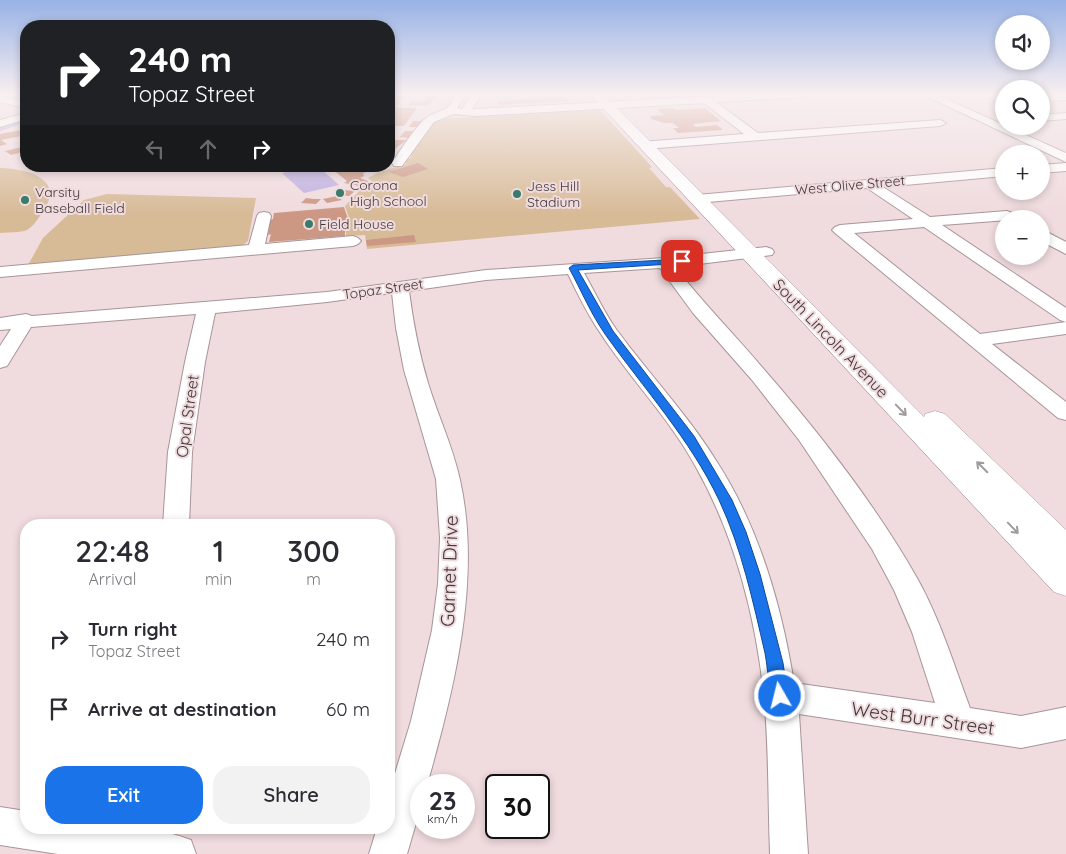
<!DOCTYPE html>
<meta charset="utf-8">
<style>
:root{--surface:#fff;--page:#f2f2f3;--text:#2b2b33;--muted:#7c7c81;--accent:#1a73e8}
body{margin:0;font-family:Quicksand,sans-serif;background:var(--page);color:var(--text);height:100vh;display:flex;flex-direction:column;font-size:19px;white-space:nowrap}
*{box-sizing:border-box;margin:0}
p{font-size:16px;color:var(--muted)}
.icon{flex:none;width:28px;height:28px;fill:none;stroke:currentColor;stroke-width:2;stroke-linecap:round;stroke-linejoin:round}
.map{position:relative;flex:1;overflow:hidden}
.sheet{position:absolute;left:20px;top:519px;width:375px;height:315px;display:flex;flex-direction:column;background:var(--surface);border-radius:20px;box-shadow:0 2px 8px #0003}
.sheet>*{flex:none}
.hud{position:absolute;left:20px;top:20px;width:375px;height:152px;border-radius:20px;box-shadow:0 2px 8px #0003;background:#202124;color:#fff;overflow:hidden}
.fabs{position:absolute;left:995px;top:15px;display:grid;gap:10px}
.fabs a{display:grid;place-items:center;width:55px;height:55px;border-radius:50%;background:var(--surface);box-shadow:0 2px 8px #0003;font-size:25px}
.speed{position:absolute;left:410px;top:774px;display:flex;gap:10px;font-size:25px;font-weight:700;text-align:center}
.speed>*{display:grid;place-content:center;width:65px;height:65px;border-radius:50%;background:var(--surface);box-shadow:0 2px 8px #0003;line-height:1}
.speed small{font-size:12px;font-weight:400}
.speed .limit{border:2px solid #111;border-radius:8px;background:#fff;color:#111}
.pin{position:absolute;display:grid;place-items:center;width:42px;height:42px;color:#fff;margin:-21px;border-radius:10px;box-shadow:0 2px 8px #0006}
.me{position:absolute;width:55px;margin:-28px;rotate:352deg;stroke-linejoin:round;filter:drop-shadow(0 0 4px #0008)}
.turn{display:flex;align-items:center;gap:18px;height:105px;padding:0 25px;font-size:22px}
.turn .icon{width:65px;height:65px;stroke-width:2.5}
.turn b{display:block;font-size:35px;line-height:42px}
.lanes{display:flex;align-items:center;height:48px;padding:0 25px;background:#0003;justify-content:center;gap:25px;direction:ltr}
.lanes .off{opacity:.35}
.eta{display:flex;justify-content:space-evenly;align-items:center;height:85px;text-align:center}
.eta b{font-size:30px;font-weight:600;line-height:35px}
.primary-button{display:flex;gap:10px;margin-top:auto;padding:10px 25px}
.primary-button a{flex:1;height:58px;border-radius:20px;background:var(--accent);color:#fff;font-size:20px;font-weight:600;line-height:58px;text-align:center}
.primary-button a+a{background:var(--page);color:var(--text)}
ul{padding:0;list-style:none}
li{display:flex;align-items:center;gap:15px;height:70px;padding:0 25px}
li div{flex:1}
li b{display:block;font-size:19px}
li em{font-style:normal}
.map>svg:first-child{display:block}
.green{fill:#d7bb97}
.water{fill:#bfafe0}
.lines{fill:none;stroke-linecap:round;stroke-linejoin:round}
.canal{fill:#bfafe0;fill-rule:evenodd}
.building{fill:#cc9783}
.minor-casing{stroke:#a89598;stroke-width:2}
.major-casing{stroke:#a89598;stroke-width:1}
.minor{fill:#fff;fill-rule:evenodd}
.major{fill:#fff;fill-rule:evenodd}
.oneway{stroke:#a09c9c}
.route{fill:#1a73e8;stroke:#114b97}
.poi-dot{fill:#3a7b6c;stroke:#f0dbde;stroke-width:2}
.labels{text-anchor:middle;stroke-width:4;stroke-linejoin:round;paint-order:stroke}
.far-poi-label{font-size:14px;fill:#41393a;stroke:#f0dbde;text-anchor:start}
.far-street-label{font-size:14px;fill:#41393a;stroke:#f0dbde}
.street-label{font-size:16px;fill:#41393a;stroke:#f0dbde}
.near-street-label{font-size:19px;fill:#41393a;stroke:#f0dbde}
</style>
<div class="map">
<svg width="1066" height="854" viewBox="0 0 1066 854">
<rect width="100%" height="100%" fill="#f0dbde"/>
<g class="green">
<polygon points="600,110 652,167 649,168 666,187 670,187 700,219 367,249 365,235 346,236 346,230 350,221 345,206 363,187 374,183 368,178 377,173 407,164 402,161 411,158 412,151 418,148 415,148 437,119"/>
<path d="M0 168C27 169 66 178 43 212 38 218 34 226 27 230 20 233 8 232 0 233Z"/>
<polygon points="107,194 256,198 248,241 239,248 28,265 43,238 84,200"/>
</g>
<polygon class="water" points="313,166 318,166 339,185 304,193 282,173"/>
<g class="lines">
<polygon class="canal" points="26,117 26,123 0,131 0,125"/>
</g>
<g class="building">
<polygon points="389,94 406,94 397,105 389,105"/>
<polygon points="430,94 437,94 428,106 408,105 412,101 424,101"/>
<polygon points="565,97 569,101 499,105 497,101"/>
<polygon points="389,107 401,108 417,108 404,126 389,126"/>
<polygon points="673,108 676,110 705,108 721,121 693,124 696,127 717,125 723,130 678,133 673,128 679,128 673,123 664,123 651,119 651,116 664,115 657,109"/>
<polygon points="413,121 423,121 418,127 409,127"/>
<polygon points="26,129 26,135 1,140 7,144 0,146 0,134"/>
<polygon points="405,131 415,131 410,138 400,137"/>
<polygon points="389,140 407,140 397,147 389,158"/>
<polygon points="26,146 26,151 11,155 5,151"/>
<polygon points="418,163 428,169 403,177 389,172"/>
<polygon points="345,166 361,167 367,172 363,173 364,176 360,178 373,183 365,187 344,183 347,181 332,169"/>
<polygon points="344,190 355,191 349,196 338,195"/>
<polygon points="337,196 342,200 327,203 323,199"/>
<polygon points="306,198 314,199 321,199 316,204 301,203"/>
<polygon points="344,207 349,222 345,230 345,236 269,242 271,234 268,235 270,220 273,219 274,213"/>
<polygon points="414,235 416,242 367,246 366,240"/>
</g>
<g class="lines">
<defs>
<g id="minor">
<path d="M454 94H464V98L457 108 462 109 472 94H482L472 109H476L753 94H811L806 97 716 102 758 133 940 120 946 123 940 126 645 149 639 145 641 142 744 134 704 103 476 116 454 114 434 122 402 166H394L392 163C398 153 418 124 426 118 436 110 453 112 454 94Z"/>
<polygon points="494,94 510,94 505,97 495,96"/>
<polygon points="922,94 935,94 1066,153 1066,162"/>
<polygon points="980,94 994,94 1004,98 1004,105"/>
<polygon points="1066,94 1066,100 1041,101 1041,95"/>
<polygon points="0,96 26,102 26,108 0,102"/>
<polygon points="26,113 26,119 0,127 0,120"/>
<polygon points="1066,113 1066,119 1041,121 1041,115"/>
<polygon points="1066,163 1066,171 1041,173 1041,165"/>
<polygon points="1004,168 1004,176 883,187 930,217 1007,211 1020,216 1022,219 942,225 1066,308 1066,322 1060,320 924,227 854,233 980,334 1066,322 1066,334 992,344 1066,402 1066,420 1058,418 835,233 832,230 835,227 840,225 913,219 867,188 697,203 690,199 697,195"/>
<polygon points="264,212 269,213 271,216 265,244 353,236 358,238 361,241 358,244 353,246 0,277 0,267 249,245 257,216 259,213"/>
<polygon points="1041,229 1066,242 1066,254 1041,241"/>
<path d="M766 247 772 249 774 252 772 255 675 267C704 304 737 337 767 373 821 435 876 506 917 578 940 619 954 665 970 708L1021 716 1066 707V739L1021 748 799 714 808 854H770C768 801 769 748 764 696 756 618 735 537 697 469 671 420 631 380 601 334 588 315 578 295 568 274L486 280 409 291C413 322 419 353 428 383 438 416 453 447 460 480 482 579 454 690 427 785H421V806L407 854H369L377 828H389V793L411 721 432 630 438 584 440 538 436 479 404 370 396 328 392 293 327 302 215 313 205 362 192 452 189 525H163L168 452 185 362 196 314 31 327 7 366 0 368V346L11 329 0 330V318L26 314 32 316 327 292 486 270 664 258ZM660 268 693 313 752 380 799 440 872 549 894 590 912 632 935 703 794 683C782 607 759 527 717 462 688 415 649 374 616 329 604 312 595 292 584 273Z"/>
<path d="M0 807 26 811V828C79 828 141 820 191 840L196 854H58L0 845Z"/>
</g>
<polygon id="major" points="590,94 603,94 924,417 925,414 935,411 945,414 1066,530 1066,596 1054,592"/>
</defs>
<use href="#minor" class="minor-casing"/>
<use href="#major" class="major-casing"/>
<use href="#minor" class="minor"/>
<use href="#major" class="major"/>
</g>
<defs><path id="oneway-shaft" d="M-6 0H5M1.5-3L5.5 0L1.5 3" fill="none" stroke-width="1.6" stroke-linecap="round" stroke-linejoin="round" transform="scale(1.25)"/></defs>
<g class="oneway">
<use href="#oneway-shaft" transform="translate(901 410) rotate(46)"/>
<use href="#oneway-shaft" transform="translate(982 467) rotate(-135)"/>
<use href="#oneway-shaft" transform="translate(1013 528) rotate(46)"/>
</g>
<linearGradient id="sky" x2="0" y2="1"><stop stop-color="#97b2e5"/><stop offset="0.44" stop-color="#f8eff0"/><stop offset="1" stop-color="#f8eff0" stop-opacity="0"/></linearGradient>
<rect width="1066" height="214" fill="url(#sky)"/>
<path class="route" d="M682 259 686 261 685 263 578 270 613 331 694 436 732 500 746 532 760 574 783 663 788 696 786 702 780 704 774 702C768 687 768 669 765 653 753 602 742 549 719 500 690 439 644 389 605 334 591 314 581 290 569 268L573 265Z"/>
<g class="poi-dot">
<circle cx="340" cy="193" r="5"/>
<circle cx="517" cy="194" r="5"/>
<circle cx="25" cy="200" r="5"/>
<circle cx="309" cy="224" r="5"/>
</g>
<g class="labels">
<g class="far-poi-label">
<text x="350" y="190">Corona<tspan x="350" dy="16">High School</tspan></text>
<text x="527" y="191">Jess Hill<tspan x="527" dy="16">Stadium</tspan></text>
<text x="35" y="197">Varsity<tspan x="35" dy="16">Baseball Field</tspan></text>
<text x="319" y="229">Field House</text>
</g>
<g class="far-street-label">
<text transform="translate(850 185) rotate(-5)" y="5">West Olive Street</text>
<text transform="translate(383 289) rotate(-8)" y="5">Topaz Street</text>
</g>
<g class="street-label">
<text transform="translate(831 338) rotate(46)" y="6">South Lincoln Avenue</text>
<text transform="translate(187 416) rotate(-82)" y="6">Opal Street</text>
</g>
<g class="near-street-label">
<text transform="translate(449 571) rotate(-88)" y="7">Garnet Drive</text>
<text transform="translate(923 718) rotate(8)" y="7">West Burr Street</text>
</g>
</g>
</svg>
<div class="fabs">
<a><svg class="icon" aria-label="sound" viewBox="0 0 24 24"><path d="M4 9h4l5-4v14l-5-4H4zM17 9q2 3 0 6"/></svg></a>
<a><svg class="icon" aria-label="search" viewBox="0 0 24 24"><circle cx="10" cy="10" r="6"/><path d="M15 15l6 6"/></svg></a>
<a>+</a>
<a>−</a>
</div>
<div class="speed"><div>23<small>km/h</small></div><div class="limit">30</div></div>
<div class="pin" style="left:682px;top:261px;background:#d93025"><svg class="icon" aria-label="arrive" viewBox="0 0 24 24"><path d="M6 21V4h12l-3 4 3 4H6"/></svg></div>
<svg class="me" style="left:780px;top:696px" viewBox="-20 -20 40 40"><circle r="17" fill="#1a73e8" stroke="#fff" stroke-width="3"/><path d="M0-11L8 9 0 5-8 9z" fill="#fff"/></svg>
<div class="hud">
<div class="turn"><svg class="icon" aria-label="right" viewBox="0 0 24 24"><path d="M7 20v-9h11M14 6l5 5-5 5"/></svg><div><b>240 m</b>Topaz Street</div></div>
<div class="lanes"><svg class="icon off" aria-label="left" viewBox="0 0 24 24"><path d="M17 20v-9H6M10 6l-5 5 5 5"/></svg><svg class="icon off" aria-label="ahead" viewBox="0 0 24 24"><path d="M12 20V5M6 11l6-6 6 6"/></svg><svg class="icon" aria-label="right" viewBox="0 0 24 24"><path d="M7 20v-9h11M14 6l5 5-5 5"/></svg></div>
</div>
<section class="sheet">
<div class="eta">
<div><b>22:48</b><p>Arrival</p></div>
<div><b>1</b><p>min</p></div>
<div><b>300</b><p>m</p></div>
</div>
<ul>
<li><svg class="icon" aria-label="right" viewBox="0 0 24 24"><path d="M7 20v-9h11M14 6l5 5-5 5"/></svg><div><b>Turn right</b><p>Topaz Street</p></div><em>240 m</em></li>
<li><svg class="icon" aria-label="arrive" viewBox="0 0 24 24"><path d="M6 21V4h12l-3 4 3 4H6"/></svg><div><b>Arrive at destination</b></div><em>60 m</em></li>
</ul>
<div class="primary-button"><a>Exit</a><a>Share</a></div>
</section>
</div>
